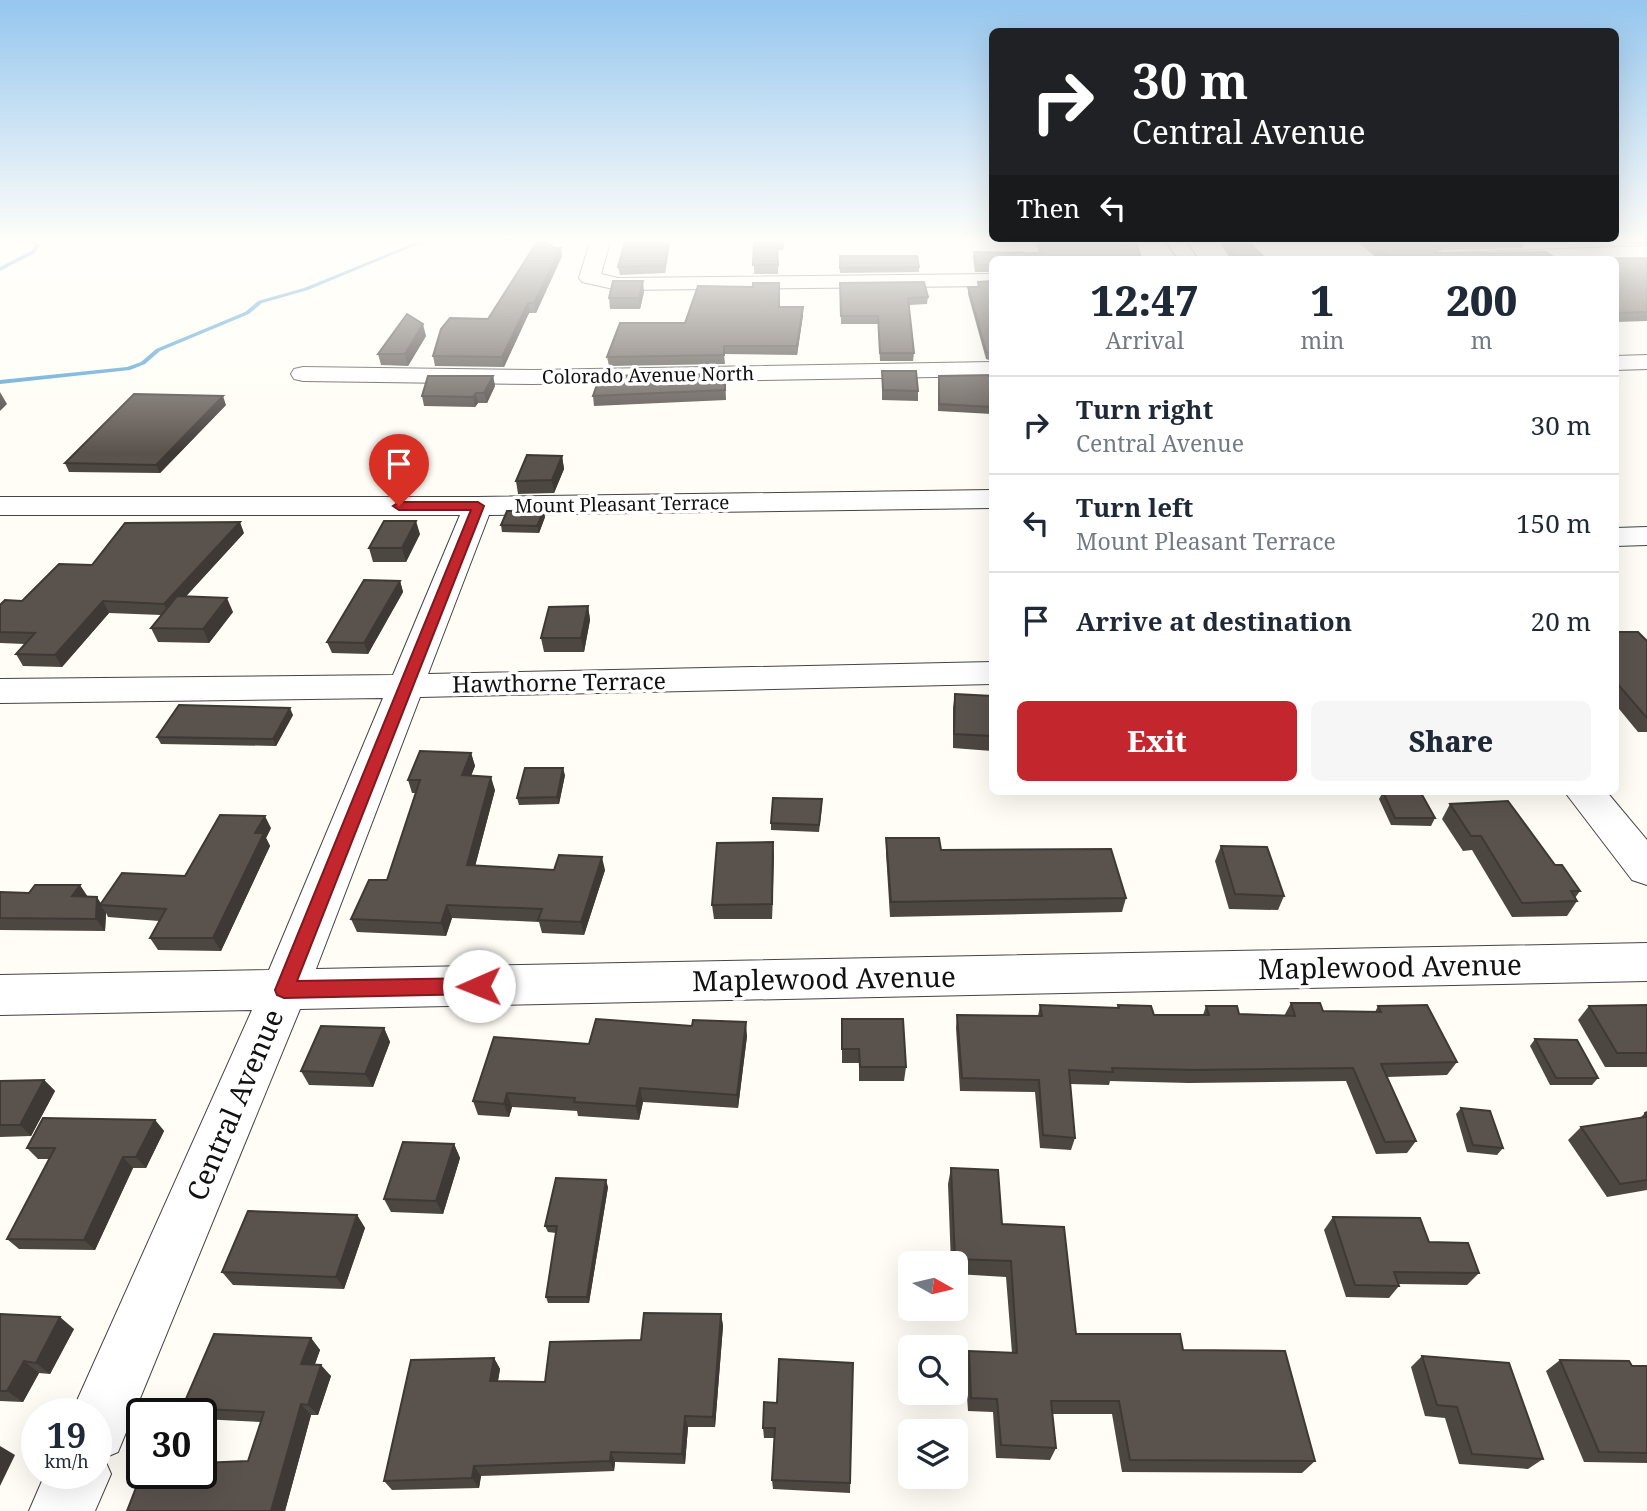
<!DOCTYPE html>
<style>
:root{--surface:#fff;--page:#f6f6f7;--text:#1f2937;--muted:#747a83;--line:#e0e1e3;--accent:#c4262e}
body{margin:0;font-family:"Noto Serif",serif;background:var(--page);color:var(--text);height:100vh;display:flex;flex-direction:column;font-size:26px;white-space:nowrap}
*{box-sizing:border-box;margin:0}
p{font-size:23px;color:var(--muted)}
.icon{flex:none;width:38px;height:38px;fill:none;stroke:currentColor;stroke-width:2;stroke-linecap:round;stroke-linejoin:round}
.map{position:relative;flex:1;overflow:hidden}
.panel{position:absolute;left:989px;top:256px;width:630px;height:539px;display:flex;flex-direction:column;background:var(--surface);border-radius:10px;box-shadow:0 7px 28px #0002}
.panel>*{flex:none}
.banner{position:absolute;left:989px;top:28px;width:630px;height:214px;border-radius:10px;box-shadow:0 7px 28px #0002;background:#202124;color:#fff;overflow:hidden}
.needle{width:46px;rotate:98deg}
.buttons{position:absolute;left:898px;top:1251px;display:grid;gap:14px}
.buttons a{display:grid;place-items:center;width:70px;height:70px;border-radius:10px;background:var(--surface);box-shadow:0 7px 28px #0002;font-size:35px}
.speed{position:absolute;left:21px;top:1398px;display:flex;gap:14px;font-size:35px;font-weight:700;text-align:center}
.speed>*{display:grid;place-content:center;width:91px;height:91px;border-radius:50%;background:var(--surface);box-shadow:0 7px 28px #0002;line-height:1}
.speed small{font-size:18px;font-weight:400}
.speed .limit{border:4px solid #111;border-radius:10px;background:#fff;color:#111}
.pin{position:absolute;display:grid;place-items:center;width:60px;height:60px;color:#fff;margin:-72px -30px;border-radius:50% 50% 50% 0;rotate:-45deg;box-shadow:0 0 7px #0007}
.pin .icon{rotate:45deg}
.me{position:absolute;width:77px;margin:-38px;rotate:269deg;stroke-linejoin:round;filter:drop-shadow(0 0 5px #0008)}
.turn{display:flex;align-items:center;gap:24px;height:147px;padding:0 28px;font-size:32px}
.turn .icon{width:91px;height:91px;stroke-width:2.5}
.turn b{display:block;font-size:49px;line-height:60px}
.then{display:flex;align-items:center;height:66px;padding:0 28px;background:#0003;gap:14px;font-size:26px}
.eta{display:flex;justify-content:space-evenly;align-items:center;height:119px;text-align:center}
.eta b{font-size:42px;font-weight:800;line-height:49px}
.button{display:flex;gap:14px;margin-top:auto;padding:14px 28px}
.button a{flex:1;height:80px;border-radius:10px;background:var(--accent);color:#fff;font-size:28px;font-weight:800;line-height:80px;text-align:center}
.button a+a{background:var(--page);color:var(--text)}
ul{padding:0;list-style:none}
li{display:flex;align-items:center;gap:21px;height:98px;padding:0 28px;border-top:2px solid var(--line)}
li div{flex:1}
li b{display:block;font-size:26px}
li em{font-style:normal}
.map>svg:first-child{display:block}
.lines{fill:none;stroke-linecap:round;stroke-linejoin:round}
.stream{fill:#3f96cf;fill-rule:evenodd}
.minor-casing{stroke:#444;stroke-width:2}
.minor{fill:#fff;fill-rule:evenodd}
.wall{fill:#4d4742}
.shaded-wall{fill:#3f3936}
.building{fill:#5a524d;stroke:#3f3936;stroke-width:2}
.route{fill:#c4262e;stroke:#7f191e;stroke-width:2}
.labels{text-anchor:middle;stroke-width:7;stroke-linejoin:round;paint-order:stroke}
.far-street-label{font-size:19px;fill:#111;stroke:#fff}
.street-label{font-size:23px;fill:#111;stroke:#fff}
.near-street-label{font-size:28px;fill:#111;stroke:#fff}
</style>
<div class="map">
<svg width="1647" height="1511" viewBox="0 0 1647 1511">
<rect width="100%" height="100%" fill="#fffdf5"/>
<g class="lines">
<g class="stream">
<polygon points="30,242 35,242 40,245 35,253 0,271 0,267 31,251 35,245"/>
<polygon points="417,242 423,242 308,290 262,303 249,314 160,351 145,364 130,370 0,384 0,380 127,367 141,362 156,349 245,312 258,301 304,288"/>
</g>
<defs>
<g id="minor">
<polygon points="590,242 610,242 601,274 618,278 992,274 992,286 618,290 582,282 579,278"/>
<polygon points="1166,242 1186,242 1198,259 1178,259"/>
<polygon points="1647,246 1647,258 1432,259 1435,255 1442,253"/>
<polygon points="1647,355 1647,369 1615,370 1615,356"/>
<polygon points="992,362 992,376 533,384 303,381 294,379 291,374 294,369 303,367 533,370"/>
<polygon points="992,490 992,508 489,515 428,674 992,662 992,684 420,697 316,969 1647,943 1647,981 300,1009 118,1452 104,1458 111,1474 95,1511 29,1511 45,1474 96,1474 96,1414 71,1414 252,1010 0,1015 0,975 269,970 383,698 0,703 0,679 393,675 460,515 0,515 0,497 478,497"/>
<polygon points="1647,527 1647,545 1615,546 1615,528"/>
<polygon points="1564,791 1606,791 1647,840 1647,885 1632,880"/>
</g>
</defs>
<use href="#minor" class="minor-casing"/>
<use href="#minor" class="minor"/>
</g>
<g class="wall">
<polygon points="625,242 670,242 665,273 620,275 618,267"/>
<polygon points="754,242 785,242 783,250 778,250 778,274 754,274"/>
<polygon points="1035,242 1122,242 1123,243 1137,244 1141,259 992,259 992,272 975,272 973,258 974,252 1039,253"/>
<polygon points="1219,242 1248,242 1266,259 1231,259"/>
<polygon points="1358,242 1525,242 1522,248 1442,250 1435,253 1556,259 1647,258 1647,321 1615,322 1615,259 1378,259"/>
<polygon points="1628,242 1647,242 1647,244 1632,244"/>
<polygon points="555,248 561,248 562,256 536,313 529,313 504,367 435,366 433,356 488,319"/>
<polygon points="840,256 919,267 919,272 840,273"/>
<polygon points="992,281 992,361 986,359 968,294 968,287 978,287 978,282"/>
<polygon points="840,283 928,297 927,304 909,305 914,353 913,361 880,361 878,324 841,324"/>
<polygon points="644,292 640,309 610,309 609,298"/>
<polygon points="779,307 803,315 797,355 724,354 725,364 609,366 607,357 685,323"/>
<polygon points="426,336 408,366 381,365 378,354"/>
<polygon points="882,371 918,391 918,401 882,400"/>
<polygon points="992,371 992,414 938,411 938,383 991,375"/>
<polygon points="725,374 726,400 594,406 593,396"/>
<polygon points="493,376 495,386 487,403 478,403 475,407 424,406 422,396"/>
<polygon points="226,405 160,473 69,472 65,463"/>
<polygon points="562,456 564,469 554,493 518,494 516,481"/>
<polygon points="545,517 539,533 502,532 501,525"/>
<polygon points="244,533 186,596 233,612 209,643 158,642 151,628 161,615 109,613 62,667 23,666 16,654 25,644 0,643 0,605 22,601 92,565"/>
<polygon points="420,534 406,562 373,562 369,548"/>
<polygon points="400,581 403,592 368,654 332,653 327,642"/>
<polygon points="588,606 590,620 584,652 544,652 541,638"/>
<polygon points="1615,632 1647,641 1647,732 1638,732 1615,704"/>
<polygon points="955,694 992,696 992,751 953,748 953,708"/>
<polygon points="293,715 276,746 161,744 157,737"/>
<polygon points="471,753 475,766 471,776 495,790 475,866 554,870 605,870 584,935 542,933 539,922 452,918 446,936 357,932 351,919 387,880 416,793 412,793 408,780"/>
<polygon points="565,775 559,804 519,805 517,798"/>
<polygon points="1383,792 1435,818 1431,826 1391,825 1379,799"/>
<polygon points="1450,804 1555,865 1580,891 1575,898 1577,901 1567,916 1512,917 1472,850 1463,851 1442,819"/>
<polygon points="822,806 819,832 771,830 771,823"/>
<polygon points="271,828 266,838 270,846 221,951 158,950 150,938 159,921 108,917 106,913 105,931 0,930 0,892 88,897 101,903 185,876"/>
<polygon points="886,838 941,850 1126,898 1122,912 890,917 886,853"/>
<polygon points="773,842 772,919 714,919 712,905"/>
<polygon points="1221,846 1284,896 1278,910 1229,909 1215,861"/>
<polygon points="1291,1003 1323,1011 1375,1012 1378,1006 1457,1062 1447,1075 1387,1077 1416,1141 1407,1153 1376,1154 1346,1081 1189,1083 1110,1081 1109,1085 1070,1084 1075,1138 1071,1150 1040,1148 1035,1092 960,1091 956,1028 957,1015 1038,1016 1040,1005 1117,1008 1118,1005 1154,1015 1203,1015 1206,1006 1239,1014 1284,1016"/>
<polygon points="1647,1005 1647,1067 1605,1067 1578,1020 1589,1006"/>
<polygon points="842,1019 906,1067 904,1081 859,1081 859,1063 842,1063"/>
<polygon points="384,1028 390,1042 373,1087 309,1085 301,1071"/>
<polygon points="747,1036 738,1108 643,1102 639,1120 578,1116 577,1111 512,1107 509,1117 478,1115 473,1101 589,1044"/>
<polygon points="1535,1039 1598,1078 1592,1085 1550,1085 1530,1046"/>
<polygon points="44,1080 55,1091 31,1136 0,1137 0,1081"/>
<polygon points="1461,1108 1503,1148 1497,1155 1467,1152 1456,1114"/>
<polygon points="1647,1112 1647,1190 1607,1197 1568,1140 1581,1127 1640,1118 1645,1113"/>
<polygon points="155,1120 164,1131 146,1168 133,1168 95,1250 19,1249 7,1239 49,1159 38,1159 27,1148"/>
<polygon points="454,1144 460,1158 443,1214 391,1212 384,1199"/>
<polygon points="951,1168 1002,1224 1076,1334 1183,1350 1315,1461 1302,1473 1122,1472 1112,1414 1052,1414 1056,1448 1050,1460 996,1458 993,1412 968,1411 965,1365 969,1351 1012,1353 1006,1277 956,1274 956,1264 951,1264 948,1184"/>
<polygon points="608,1187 589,1303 548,1303 546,1297 556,1233 548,1232 545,1226"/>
<polygon points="357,1215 365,1228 344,1289 233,1285 222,1272"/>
<polygon points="1333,1217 1429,1242 1479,1273 1467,1285 1399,1284 1399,1286 1389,1298 1346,1297 1324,1230"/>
<polygon points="0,1314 74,1329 50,1374 39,1373 23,1402 0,1401"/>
<polygon points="721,1314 723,1326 715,1427 688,1427 685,1464 615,1462 614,1471 481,1476 479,1488 392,1490 384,1481 494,1358 500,1369 498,1381 545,1382 641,1340"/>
<polygon points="311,1338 320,1350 315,1364 331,1376 318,1415 311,1415 285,1511 127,1511 248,1461 261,1422 201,1419 201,1414 189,1414 182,1408"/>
<polygon points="1422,1356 1543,1459 1528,1469 1459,1464 1445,1418 1425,1416 1411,1367"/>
<polygon points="1560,1360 1632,1366 1647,1366 1647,1463 1584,1462 1546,1371"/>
<polygon points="853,1363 850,1493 773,1489 772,1480 774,1438 764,1438 763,1428 777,1403"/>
</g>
<g class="shaded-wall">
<polygon points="668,242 670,242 665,273 665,265"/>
<polygon points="1445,242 1442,250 1433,253 1433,250 1436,245"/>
<polygon points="561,248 562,256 536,313 534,303"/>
<polygon points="643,281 644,292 640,309 639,298"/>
<polygon points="528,303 529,313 504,367 502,357"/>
<polygon points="803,307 803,315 797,355 797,346"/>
<polygon points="423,324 426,336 408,366 405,354"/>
<polygon points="493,376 495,386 487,403 484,393"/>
<polygon points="0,392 7,404 0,411"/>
<polygon points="476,393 478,403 475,407 473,397"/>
<polygon points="223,396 226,405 160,473 156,465"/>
<polygon points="562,456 564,469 554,493 552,480"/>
<polygon points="544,510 545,517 539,533 537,526"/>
<polygon points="416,521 420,534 406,562 402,548"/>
<polygon points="240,522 244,533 169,615 164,604"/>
<polygon points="400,581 403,592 368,654 364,643"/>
<polygon points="227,598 233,612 209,643 203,629"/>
<polygon points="103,601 109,613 62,667 55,655"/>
<polygon points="588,606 590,620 584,652 581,638"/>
<polygon points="290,708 293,715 276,746 273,739"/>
<polygon points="471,753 475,766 466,788 462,775"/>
<polygon points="563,768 565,775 559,804 557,797"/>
<polygon points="491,777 495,790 472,878 467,865"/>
<polygon points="265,816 271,828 266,838 270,846 221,951 213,938 255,833"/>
<polygon points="773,842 774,857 772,919 772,904"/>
<polygon points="602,857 605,870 584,935 581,922"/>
<polygon points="80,885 88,897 72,896"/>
<polygon points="97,897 102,905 100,905 106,913 105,931 96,919"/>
<polygon points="447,905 452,918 446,936 441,923"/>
<polygon points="746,1022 747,1036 738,1108 737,1095"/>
<polygon points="384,1028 390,1042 373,1087 365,1074"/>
<polygon points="44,1080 55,1091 31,1136 20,1125"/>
<polygon points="640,1088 643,1102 639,1120 636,1106"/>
<polygon points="507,1093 512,1107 509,1117 504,1104"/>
<polygon points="155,1120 164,1131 146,1168 136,1157"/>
<polygon points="454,1144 460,1158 443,1214 436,1201"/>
<polygon points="123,1157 133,1168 95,1250 84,1240"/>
<polygon points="606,1180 608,1187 589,1303 587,1297"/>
<polygon points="357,1215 365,1228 344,1289 336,1277"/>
<polygon points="721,1314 723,1326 715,1427 713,1417"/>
<polygon points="60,1317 74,1329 50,1374 36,1363"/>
<polygon points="311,1338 320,1350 311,1375 301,1364"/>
<polygon points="494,1358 500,1369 496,1392 490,1381"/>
<polygon points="24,1361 39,1373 23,1402 7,1391"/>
<polygon points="321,1365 331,1376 318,1415 308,1405"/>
<polygon points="301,1404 311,1415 285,1511 271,1511"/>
<polygon points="685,1416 688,1427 685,1464 682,1454"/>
<polygon points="0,1446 15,1455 0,1486"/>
<polygon points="611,1452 615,1462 614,1471 610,1461"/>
<polygon points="474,1466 481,1476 479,1488 472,1478"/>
</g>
<g class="building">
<polygon points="537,242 546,242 555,248 561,248 534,303 528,303 502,357 433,356 441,329 450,318 488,319"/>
<polygon points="625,242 668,242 665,265 618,267"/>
<polygon points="754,242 777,242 778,265 753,265"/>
<polygon points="1038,242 1122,242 1123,243 1137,244 1141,259 992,259 992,265 976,265 974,252 1042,253"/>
<polygon points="1224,242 1248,242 1266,259 1236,259"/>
<polygon points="1371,242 1445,242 1436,245 1433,250 1435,253 1546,252 1556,259 1647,258 1647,312 1615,313 1615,259 1392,259"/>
<polygon points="840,256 917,256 919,267 840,268"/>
<polygon points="613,281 643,281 639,298 609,298"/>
<polygon points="992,281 992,354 986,352 968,287 979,287 978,282"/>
<polygon points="924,282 928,297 908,298 914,353 880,353 878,316 841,316 840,283"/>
<polygon points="753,283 779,283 779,307 803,307 797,346 724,346 724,355 607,357 620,323 685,323 698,286 753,287"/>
<polygon points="407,314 423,324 405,354 378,354"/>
<polygon points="882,371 916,371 918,391 883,390"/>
<polygon points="725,374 725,390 593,396 600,376"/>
<polygon points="992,375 992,407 939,404 939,376"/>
<polygon points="428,376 493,376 484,393 476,393 473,397 422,396"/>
<polygon points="134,394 223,396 156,465 65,463"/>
<polygon points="527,455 562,456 552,480 516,481"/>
<polygon points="544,510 537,526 501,525 507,511"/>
<polygon points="384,521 416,521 402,548 369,548"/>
<polygon points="240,522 164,604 103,601 55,655 16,654 35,633 0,632 0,605 5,600 22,601 59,564 92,565 125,523"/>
<polygon points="364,580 400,581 364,643 327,642"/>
<polygon points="177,596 227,598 203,629 151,628"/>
<polygon points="588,606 581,638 541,638 549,607"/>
<polygon points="1615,632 1638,632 1647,641 1647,718 1615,681"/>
<polygon points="955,694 992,696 992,736 954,734"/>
<polygon points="179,705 290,708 273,739 157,737"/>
<polygon points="420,751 471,753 462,775 491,777 467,865 554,870 559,855 602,857 581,922 538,920 542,909 447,905 441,923 351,919 369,880 387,880 420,780 408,780"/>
<polygon points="525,768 563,768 557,797 517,798"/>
<polygon points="1383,792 1421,793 1435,818 1395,818"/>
<polygon points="773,798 822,799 819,825 771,823"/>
<polygon points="1508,801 1555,865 1562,865 1580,891 1571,891 1577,901 1522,903 1481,836 1471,836 1450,804"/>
<polygon points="220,815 265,816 255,833 264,833 213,938 150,938 166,909 100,905 122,873 185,876"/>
<polygon points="886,838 939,838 941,850 1111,849 1126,898 891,902"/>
<polygon points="773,842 772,904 712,905 717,843"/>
<polygon points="1221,846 1267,847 1284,896 1235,894"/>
<polygon points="35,885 80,885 72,896 97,897 96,919 0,918 0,892 29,893"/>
<polygon points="1291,1003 1320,1003 1323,1011 1381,1012 1378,1006 1427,1005 1457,1062 1381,1064 1416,1141 1385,1142 1353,1068 1195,1070 1112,1068 1113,1072 1069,1070 1075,1138 1043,1135 1039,1080 962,1078 957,1015 1042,1016 1040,1005 1119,1008 1118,1005 1151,1006 1154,1015 1209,1015 1206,1006 1237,1006 1239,1014 1295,1016"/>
<polygon points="1647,1005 1647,1053 1617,1053 1589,1006"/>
<polygon points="596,1019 692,1026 693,1020 746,1022 737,1095 640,1088 636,1106 574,1102 575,1098 507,1093 504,1104 473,1101 494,1037 589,1044"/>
<polygon points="842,1019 903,1019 906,1067 860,1067 859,1049 842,1049"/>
<polygon points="321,1026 384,1028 365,1074 301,1071"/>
<polygon points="1535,1039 1577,1040 1598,1078 1556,1078"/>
<polygon points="44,1080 20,1125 0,1125 0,1081"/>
<polygon points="1461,1108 1490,1111 1503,1148 1473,1145"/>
<polygon points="1647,1112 1647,1180 1620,1184 1581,1127 1646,1117 1645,1113"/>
<polygon points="43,1118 155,1120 136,1157 123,1157 84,1240 7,1239 55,1148 27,1148"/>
<polygon points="403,1142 454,1144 436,1201 384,1199"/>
<polygon points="951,1168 998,1170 1002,1224 1064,1227 1076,1334 1180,1334 1183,1350 1285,1351 1315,1461 1130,1460 1119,1401 1051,1401 1056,1448 1001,1445 997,1399 971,1398 969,1351 1017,1353 1011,1261 955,1259"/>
<polygon points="556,1178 606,1180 587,1297 546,1297 557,1226 545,1226"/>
<polygon points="248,1211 357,1215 336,1277 222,1272"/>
<polygon points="1333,1217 1420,1218 1429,1242 1468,1243 1479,1273 1394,1272 1399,1286 1355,1285"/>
<polygon points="644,1313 721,1314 713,1417 685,1416 682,1454 611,1452 610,1461 474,1466 472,1478 384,1481 411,1360 494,1358 490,1381 545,1382 550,1342 641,1340"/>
<polygon points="0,1314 60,1317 36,1363 24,1361 7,1391 0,1391"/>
<polygon points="214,1334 311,1338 301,1364 321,1365 308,1405 301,1404 271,1511 127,1511 142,1472 142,1474 201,1474 201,1463 248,1461 264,1412 182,1408"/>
<polygon points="1422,1356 1509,1363 1543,1459 1472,1454 1457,1407 1437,1405"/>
<polygon points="779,1359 853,1363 850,1483 772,1480 775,1428 763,1428 764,1402 777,1403"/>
<polygon points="1560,1360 1629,1361 1632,1366 1647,1366 1647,1453 1599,1452"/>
</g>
<linearGradient id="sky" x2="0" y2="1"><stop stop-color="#95c6ee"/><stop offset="0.53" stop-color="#fffefa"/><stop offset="1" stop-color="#fffefa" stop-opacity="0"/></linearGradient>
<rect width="1647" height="453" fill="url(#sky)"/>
<polygon class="route" points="478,502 484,506 297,981 479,978 486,980 489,986 486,992 479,994 284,998 277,995 275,990 471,510 399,510 393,506 399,502"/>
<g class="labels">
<g class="far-street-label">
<text transform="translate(648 375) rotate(-1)" y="7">Colorado Avenue North</text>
<text transform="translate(622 504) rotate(-1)" y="7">Mount Pleasant Terrace</text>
</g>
<g class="street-label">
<text transform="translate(559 683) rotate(-1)" y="8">Hawthorne Terrace</text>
</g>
<g class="near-street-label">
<text transform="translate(1390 967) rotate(-1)" y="10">Maplewood Avenue</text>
<text transform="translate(824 979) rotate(-1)" y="10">Maplewood Avenue</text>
<text transform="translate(235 1105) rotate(-67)" y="10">Central Avenue</text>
</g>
</g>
</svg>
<div class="buttons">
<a><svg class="needle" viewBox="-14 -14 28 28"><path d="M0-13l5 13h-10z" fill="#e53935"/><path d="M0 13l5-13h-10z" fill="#747a83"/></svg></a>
<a><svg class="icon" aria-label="search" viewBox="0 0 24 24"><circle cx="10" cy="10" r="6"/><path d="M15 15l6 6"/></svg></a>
<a><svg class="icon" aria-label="layers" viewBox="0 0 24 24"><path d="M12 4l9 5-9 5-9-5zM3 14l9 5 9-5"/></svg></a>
</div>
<div class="speed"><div>19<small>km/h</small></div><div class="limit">30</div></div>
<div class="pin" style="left:399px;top:506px;background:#d93025"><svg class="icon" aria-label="arrive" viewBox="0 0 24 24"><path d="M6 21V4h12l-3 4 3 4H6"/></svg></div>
<svg class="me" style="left:479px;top:986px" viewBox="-20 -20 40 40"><circle r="19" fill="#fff"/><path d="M0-13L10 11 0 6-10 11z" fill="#c4262e"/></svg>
<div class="banner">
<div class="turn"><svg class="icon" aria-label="right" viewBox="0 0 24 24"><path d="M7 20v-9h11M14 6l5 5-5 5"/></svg><div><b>30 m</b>Central Avenue</div></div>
<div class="then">Then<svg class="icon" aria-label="left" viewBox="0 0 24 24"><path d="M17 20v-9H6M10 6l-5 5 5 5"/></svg></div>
</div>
<section class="panel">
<div class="eta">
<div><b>12:47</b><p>Arrival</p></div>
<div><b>1</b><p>min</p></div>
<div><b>200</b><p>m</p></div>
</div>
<ul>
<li><svg class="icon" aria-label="right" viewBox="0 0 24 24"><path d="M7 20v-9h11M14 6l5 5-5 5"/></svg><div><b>Turn right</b><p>Central Avenue</p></div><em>30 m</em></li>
<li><svg class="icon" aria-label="left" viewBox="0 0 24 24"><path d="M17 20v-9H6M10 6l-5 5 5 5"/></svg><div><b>Turn left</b><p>Mount Pleasant Terrace</p></div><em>150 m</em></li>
<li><svg class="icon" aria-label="arrive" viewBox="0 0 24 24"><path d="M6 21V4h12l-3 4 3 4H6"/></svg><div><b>Arrive at destination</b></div><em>20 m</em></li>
</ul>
<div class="button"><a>Exit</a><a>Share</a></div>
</section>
</div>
